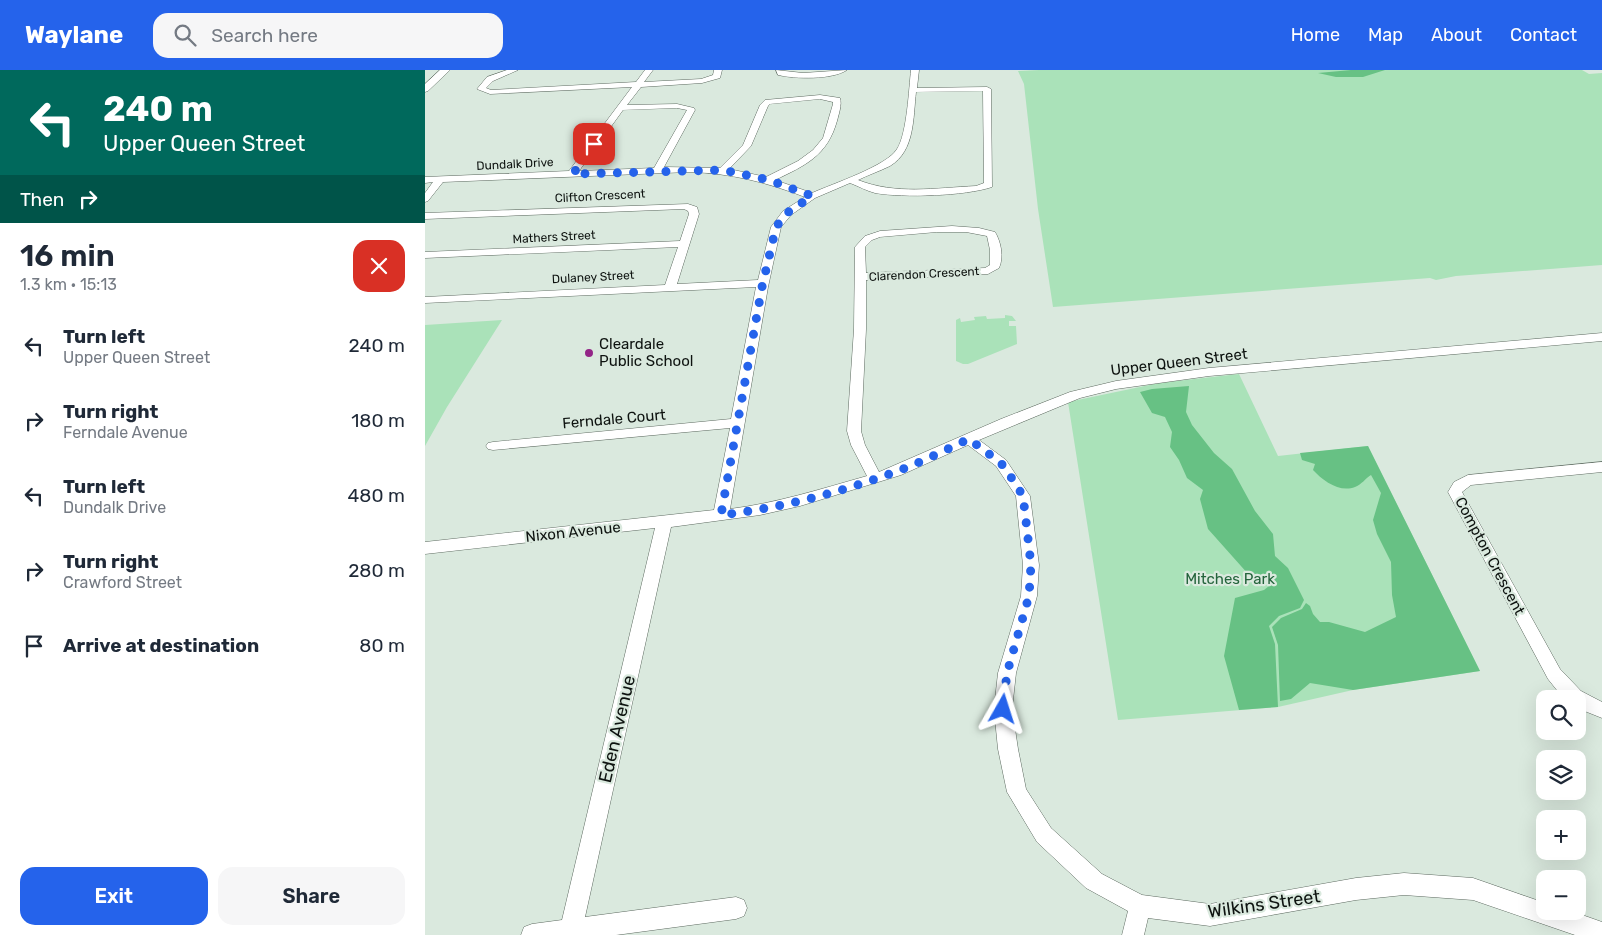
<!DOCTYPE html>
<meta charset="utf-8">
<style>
:root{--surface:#fff;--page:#f6f6f7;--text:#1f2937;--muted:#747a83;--accent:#2563eb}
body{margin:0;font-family:Rubik,sans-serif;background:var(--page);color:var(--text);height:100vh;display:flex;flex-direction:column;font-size:19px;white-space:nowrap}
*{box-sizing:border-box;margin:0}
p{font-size:16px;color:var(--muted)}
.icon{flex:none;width:28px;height:28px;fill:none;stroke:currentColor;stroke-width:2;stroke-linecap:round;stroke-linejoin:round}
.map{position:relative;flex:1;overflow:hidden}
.panel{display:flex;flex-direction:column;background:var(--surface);width:425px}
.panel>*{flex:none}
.guide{background:#00695c;color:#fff;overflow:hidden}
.tools{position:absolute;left:1111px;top:620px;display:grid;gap:10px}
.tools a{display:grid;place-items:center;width:50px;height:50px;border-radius:10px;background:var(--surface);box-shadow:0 5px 20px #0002;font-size:25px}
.pin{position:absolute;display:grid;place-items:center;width:42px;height:42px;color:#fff;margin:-21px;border-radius:10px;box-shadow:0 2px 8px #0006}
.me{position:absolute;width:55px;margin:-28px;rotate:6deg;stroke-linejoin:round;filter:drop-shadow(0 0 4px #0008)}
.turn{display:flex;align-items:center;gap:18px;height:105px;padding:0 20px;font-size:22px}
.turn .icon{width:65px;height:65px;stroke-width:2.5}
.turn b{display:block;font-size:35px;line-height:42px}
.then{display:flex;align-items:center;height:48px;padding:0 20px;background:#0003;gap:10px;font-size:19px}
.round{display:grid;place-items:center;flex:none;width:52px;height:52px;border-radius:15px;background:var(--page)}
.headline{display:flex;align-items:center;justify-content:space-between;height:85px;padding:0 20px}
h1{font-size:30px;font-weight:600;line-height:38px}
.action{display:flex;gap:10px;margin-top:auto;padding:10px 20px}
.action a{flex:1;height:58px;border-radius:15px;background:var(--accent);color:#fff;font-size:20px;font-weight:600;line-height:58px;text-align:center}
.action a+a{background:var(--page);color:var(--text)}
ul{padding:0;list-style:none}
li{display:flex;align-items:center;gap:15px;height:75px;padding:0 20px}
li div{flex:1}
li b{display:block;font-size:19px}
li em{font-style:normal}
header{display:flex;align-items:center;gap:30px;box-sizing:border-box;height:70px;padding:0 25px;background:var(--accent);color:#fff}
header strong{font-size:24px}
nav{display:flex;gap:28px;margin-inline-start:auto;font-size:18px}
.search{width:350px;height:45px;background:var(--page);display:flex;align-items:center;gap:12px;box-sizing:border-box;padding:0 18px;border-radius:15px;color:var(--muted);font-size:19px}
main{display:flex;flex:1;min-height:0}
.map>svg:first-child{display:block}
.green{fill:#aae2b9}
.forest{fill:#67c184}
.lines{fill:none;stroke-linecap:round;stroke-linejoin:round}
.minor-casing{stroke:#5d6a60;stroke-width:1}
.major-casing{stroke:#5d6a60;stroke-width:1}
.minor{fill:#fff;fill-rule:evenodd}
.major{fill:#fff;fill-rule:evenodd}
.route{stroke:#2563eb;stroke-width:9;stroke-dasharray:0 16.2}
.poi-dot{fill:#932587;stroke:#dae9de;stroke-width:2}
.labels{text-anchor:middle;stroke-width:4.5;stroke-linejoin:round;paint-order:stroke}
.far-street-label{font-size:12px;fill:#0e1310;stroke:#dae9de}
.poi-label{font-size:15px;fill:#0e1310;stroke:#dae9de;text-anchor:start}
.street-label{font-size:15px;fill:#0e1310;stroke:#dae9de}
.park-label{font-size:15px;fill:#24643c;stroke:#dae9de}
.near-street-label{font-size:18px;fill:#0e1310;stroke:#dae9de}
</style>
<header>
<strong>Waylane</strong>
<div class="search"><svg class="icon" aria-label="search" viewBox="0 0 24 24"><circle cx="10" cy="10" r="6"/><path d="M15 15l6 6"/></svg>Search here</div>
<nav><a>Home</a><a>Map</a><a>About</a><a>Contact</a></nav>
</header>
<main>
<section class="panel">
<div class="guide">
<div class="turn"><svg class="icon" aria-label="left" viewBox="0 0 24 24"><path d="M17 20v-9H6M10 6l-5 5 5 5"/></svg><div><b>240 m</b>Upper Queen Street</div></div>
<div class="then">Then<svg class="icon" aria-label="right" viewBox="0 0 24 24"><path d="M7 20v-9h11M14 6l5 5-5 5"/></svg></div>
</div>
<div class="headline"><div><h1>16 min</h1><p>1.3 km · 15:13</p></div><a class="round" style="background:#d93025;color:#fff"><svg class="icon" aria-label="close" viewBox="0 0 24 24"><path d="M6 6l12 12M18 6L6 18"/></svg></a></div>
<ul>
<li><svg class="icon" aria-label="left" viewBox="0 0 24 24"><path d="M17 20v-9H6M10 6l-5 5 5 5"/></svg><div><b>Turn left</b><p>Upper Queen Street</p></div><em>240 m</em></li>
<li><svg class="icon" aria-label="right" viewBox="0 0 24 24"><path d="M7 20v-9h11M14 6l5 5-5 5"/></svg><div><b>Turn right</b><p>Ferndale Avenue</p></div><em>180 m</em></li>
<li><svg class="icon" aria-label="left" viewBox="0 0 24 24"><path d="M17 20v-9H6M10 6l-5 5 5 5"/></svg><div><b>Turn left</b><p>Dundalk Drive</p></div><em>480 m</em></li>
<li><svg class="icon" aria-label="right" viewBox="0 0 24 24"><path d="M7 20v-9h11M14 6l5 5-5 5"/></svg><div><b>Turn right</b><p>Crawford Street</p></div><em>280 m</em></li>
<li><svg class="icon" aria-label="arrive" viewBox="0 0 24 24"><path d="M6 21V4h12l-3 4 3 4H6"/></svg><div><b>Arrive at destination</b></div><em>80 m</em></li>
</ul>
<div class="action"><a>Exit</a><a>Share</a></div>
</section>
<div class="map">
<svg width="1177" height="865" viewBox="0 0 1177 865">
<rect width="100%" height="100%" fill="#dae9de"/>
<g class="green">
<polygon points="614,0 1157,0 1164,4 1177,3 1177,195 1031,206 1011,210 1005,208 628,237 613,139 599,14 593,1"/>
<polygon points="580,245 587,246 591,251 584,251 584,256 591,256 592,274 543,294 538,294 531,291 531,250 535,248 536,252 550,250 549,247 561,246 562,249 580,248"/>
<polygon points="77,250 22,337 0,376 0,255"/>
<polygon points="814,304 853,386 943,376 1055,601 928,620 853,637 693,650 643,332 734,313"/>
</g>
<g class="forest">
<polygon points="926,0 960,0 938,7 911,7 893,3"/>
<polygon points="764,316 761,342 767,355 789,383 807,399 830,441 848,464 850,486 863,498 879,530 875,538 854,546 844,556 850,574 853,637 814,640 799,586 810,528 839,520 844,516 844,513 824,505 783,459 775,429 778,420 762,408 754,390 745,377 747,362 740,347 727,343 715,322 727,319"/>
<path d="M943 376 1055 601 928 620 885 613 866 629 855 631 853 575 847 557 856 548 877 539 881 533 885 536 888 544 895 552H904L940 562 971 547 967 525 966 492 952 464 948 450 956 423 946 405C941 408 936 415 930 417 915 423 898 411 888 400L890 394 877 390 875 383Z"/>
</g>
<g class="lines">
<defs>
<g id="minor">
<path d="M82 0H93L68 11 61 18 66 20 211 12 220 0H228L219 12 276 9 288 5 289 0H297L295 8 277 13 216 17 202 35 252 34 269 38 270 40 239 97 295 98 318 75 335 35 340 30 395 25 415 28C417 35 414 43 412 51 402 86 381 95 350 110L387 123C407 114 462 96 472 79 482 64 484 18 486 0H494L492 18 562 17 566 19 567 117C540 126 479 128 450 123 442 121 433 116 425 113L390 128 366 145 356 157 343 217 305 439C352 433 396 419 442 406L426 375 422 361 429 259 430 177 440 166 455 161 527 156 554 158 570 162C576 172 579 187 574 198L563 204 441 210V259L436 361 440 375 454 402 576 349 645 322 691 311 784 298 1177 263V271L784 306 691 319 655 328 554 370 581 390 605 426 614 495 612 526 591 603 587 639 593 679 601 719 626 758 677 804 717 825 785 834 931 808 979 803 1048 808 1120 833V841H1146L1177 852V865H1150L1048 830 979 825 931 830 785 856 723 848 719 865H697L703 841 661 818 612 772 582 722 573 679 569 639 573 603 596 526 598 495 591 426 571 396 543 375 476 405 375 436 335 445 246 457 160 847 311 827 319 830 322 838 319 846 311 849 191 865H96L99 857 107 854 137 850 230 458 0 484V472L289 440 305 358 68 380 63 379 61 376 63 373 68 372 306 349 331 217 0 233V227L240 215 253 177 0 188V182L255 171 264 144 263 141 259 139 0 149V143L263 134 272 137 274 144 252 214 333 210 346 157 358 141 380 127C341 112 305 103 264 102L18 112 3 131 0 132V123L8 112 0 113V107L144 101 207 17 65 24 52 19 62 7ZM558 21 559 113 551 116C510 118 471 125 433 110 443 105 455 101 465 96 490 81 488 48 491 22ZM395 29 408 32V34L398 68 388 80 373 91 341 107 304 99 326 76 343 36 345 34ZM252 38 262 40 229 98 154 101 198 40ZM512 162H541L562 166 565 180V195L560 198 441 203 440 177 447 170 455 167Z"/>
<path d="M351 0 378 3 422 0C407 10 370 9 353 5Z"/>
<polygon points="1177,392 1177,402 1046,415 1037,422 1135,599 1156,621 1177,632 1177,648 1152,638 1152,629 1139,629 1123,609 1023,422 1029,412 1043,405"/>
</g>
<polygon id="major" points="15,0 25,0 3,21 0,22 0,14"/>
</defs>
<use href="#minor" class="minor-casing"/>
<use href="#major" class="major-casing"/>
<use href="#minor" class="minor"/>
<use href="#major" class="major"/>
</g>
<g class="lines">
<path class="route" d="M169 74 148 104 298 100 344 110 387 126 362 143 351 157 337 217 296 445C355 438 414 423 470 402 495 393 520 380 544 369L576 393 588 410 598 426 601 451 606 495 604 526 582 603 578 639"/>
</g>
<circle class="poi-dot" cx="164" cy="283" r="5"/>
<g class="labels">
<g class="far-street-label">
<text transform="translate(90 94) rotate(-3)" y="4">Dundalk Drive</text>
<text transform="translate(175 126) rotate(-3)" y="4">Clifton Crescent</text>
<text transform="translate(129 167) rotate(-3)" y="4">Mathers Street</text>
<text transform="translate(499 204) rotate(-3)" y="4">Clarendon Crescent</text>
<text transform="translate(168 207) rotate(-3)" y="4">Dulaney Street</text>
</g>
<g class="poi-label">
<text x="174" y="279">Cleardale<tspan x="174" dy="17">Public School</tspan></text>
</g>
<g class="street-label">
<text transform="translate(754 292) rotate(-7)" y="5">Upper Queen Street</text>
<text transform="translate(189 349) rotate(-5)" y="5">Ferndale Court</text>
<text transform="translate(148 462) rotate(-6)" y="5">Nixon Avenue</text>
<text transform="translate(1065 486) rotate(62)" y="5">Compton Crescent</text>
</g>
<g class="park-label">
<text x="805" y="514">Mitches Park</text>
</g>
<g class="near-street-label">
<text transform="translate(192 659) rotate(-77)" y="6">Eden Avenue</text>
<text transform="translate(839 834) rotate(-8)" y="6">Wilkins Street</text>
</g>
</g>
</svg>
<div class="tools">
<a><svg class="icon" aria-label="search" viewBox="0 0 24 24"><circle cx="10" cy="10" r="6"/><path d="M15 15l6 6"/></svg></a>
<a><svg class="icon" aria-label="layers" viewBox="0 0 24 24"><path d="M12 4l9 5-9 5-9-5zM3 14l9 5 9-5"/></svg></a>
<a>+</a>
<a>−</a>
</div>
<div class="pin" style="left:169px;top:74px;background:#d93025"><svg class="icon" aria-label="arrive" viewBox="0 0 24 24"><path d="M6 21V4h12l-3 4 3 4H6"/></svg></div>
<svg class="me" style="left:578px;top:639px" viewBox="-20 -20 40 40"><path d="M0-17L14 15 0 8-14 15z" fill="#2563eb" stroke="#fff" stroke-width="4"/></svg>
</div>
</main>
